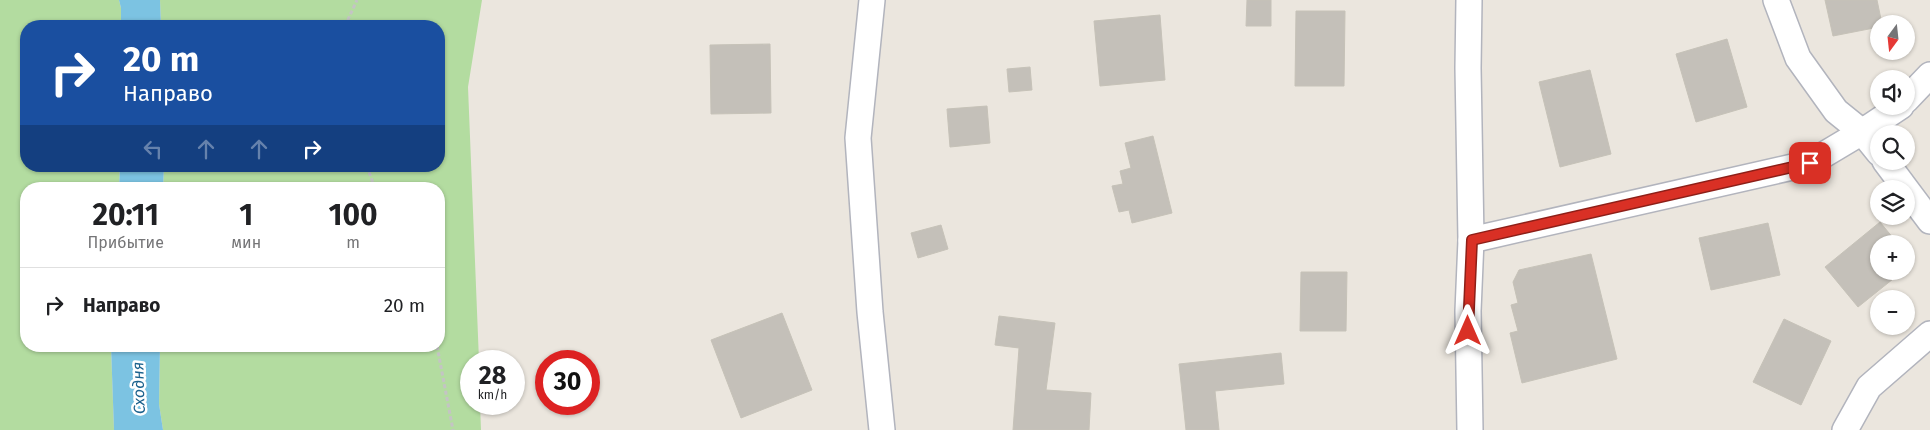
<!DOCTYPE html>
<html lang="ru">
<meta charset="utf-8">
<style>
:root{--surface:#fff;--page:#f6f6f6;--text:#202124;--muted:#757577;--line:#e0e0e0}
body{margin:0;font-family:"Fira Sans",sans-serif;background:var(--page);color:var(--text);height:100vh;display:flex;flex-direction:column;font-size:19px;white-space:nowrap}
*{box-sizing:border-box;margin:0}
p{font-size:16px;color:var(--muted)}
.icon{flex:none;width:28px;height:28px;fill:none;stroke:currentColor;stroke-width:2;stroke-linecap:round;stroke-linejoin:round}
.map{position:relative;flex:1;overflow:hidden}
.panel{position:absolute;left:20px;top:182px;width:425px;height:170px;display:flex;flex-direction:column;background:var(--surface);border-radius:20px;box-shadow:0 1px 4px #0004}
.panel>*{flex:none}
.top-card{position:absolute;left:20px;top:20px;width:425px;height:152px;border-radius:20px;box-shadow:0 1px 4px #0004;background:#1a4fa0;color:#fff;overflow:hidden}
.needle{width:32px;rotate:195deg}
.fabs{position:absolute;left:1870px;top:15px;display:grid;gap:10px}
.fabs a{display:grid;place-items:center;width:45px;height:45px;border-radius:50%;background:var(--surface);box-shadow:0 1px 4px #0004;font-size:25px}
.speed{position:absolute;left:460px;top:350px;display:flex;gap:10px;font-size:25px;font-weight:700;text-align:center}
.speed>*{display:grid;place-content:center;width:65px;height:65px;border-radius:50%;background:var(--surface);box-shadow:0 1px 4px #0004;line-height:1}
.speed small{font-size:12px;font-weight:400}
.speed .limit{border:8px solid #d22;background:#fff;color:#111}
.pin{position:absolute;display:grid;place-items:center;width:42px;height:42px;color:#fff;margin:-21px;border-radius:10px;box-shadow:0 2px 8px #0006}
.me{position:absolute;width:55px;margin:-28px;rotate:0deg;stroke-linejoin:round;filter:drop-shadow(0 0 4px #0008)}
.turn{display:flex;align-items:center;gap:18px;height:105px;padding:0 20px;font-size:22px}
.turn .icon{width:65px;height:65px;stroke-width:2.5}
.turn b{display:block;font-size:35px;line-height:42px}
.lanes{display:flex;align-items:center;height:48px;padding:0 20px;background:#0003;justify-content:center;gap:25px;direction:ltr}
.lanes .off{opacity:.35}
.eta{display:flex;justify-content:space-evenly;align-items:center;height:85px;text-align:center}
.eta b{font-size:30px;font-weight:700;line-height:35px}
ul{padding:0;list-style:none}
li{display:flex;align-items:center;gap:15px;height:75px;padding:0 20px;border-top:1px solid var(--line)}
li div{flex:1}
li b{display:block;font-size:19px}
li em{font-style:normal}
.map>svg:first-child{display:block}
.green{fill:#b3dca0}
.water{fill:#7cc3e2}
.building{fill:#c4c0b9;stroke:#c6c2b8}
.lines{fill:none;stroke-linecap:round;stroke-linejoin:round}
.minor-casing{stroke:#b2b4bd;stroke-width:28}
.path{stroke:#c4c4c4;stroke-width:3;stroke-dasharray:4 2.5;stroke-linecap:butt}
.minor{stroke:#fff;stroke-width:25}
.route-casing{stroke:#8d1f18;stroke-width:12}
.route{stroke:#d93025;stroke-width:9}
.labels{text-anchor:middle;stroke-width:5;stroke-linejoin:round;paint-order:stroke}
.water-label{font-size:16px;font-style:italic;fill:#1c628d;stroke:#fff}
</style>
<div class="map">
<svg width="1930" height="430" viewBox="0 0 1930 430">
<rect width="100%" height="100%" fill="#ebe6de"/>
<g class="green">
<polygon points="0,0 119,0 121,8 121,26 26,26 26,166 120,166 119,189 26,189 26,346 111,346 114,430 0,430"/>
<polygon points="160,0 482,0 468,87 479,361 471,361 471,404 480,404 481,430 163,430 159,404 160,346 439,346 439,189 163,189 164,166 439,166 439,26 161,26"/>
</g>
<g class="water">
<polygon points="119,0 160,0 161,26 121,26 121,8"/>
<polygon points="120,166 164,166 163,189 119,189"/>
<polygon points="111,346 160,346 159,404 163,430 114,430"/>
</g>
<g class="building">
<polygon points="1247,0 1271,0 1271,26 1246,26"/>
<polygon points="1825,0 1877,0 1882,24 1879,24 1879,27 1833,36"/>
<polygon points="1296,11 1345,11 1344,86 1295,86"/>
<polygon points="1160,15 1165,80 1100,86 1094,21"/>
<polygon points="1727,39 1747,107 1696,122 1676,54"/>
<polygon points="770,44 771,113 711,114 710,45"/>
<polygon points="1030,67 1032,90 1009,92 1007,69"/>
<polygon points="1590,70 1611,154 1560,167 1539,82"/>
<polygon points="987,106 990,143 950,147 947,109"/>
<polygon points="1153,136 1172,213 1132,223 1129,210 1119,212 1112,186 1123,184 1120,171 1131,168 1125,143"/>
<polygon points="1880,222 1898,244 1879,244 1879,271 1903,271 1858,307 1825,267"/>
<polygon points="1768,223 1780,275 1711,290 1699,238"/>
<polygon points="941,225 948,249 918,258 911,233"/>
<polygon points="1591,254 1617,359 1522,383 1510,333 1518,331 1511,305 1518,303 1513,282 1519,270"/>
<polygon points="1301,272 1347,272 1346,331 1300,331"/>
<polygon points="782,313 812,390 741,418 711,340"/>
<polygon points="999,316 1055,323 1046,390 1091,393 1089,430 1013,430 1019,348 995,345"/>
<polygon points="1784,319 1831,341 1801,405 1753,382"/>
<polygon points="1281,353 1284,384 1215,391 1219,430 1186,430 1179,364"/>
</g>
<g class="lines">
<defs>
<g id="minor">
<polyline points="872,0 858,138 870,312 882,430"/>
<polyline points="1469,0 1468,68 1471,240 1468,311 1470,430"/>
<polyline points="1776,0 1798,58 1836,111 1862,132 1879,153"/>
<polyline points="1906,100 1930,75"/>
<polyline points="1885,161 1930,221"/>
<polyline points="1471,240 1810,163 1862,132 1901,106"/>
<polyline points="1845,430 1869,387 1930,334"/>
</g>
</defs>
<use href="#minor" class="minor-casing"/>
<g class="path">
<polyline points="345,26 357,0"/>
<polyline points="367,166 375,189"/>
<polyline points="437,346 453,430"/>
</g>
<use href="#minor" class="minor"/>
</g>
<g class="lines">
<defs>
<polyline id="route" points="1468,331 1472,240 1810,163"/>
</defs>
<use href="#route" class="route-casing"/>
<use href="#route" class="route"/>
</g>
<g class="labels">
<g class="water-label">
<text transform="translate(138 388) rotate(-92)" y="6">Сходня</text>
</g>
</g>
</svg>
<div class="fabs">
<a><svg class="needle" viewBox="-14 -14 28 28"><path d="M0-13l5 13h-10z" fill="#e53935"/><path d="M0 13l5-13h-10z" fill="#757577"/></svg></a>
<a><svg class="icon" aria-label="sound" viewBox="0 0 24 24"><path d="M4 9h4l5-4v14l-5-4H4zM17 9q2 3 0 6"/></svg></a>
<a><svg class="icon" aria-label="search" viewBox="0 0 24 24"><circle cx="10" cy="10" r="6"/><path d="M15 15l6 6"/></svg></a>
<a><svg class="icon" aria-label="layers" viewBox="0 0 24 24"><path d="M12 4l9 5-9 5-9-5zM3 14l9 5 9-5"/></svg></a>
<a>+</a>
<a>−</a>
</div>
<div class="speed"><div>28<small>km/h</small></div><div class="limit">30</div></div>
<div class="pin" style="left:1810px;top:163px;background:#d93025"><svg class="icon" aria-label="arrive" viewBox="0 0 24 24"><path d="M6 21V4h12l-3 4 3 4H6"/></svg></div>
<svg class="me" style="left:1468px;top:331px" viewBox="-20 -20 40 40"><path d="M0-17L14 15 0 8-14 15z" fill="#d93025" stroke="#fff" stroke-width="4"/></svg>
<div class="top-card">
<div class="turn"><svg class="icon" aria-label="right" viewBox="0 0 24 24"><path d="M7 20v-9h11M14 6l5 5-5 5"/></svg><div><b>20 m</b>Направо</div></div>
<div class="lanes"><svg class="icon off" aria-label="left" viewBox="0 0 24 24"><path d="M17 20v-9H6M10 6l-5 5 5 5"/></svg><svg class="icon off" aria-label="ahead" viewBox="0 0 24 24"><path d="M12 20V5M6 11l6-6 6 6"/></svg><svg class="icon off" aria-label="ahead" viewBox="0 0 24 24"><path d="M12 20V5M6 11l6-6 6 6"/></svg><svg class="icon" aria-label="right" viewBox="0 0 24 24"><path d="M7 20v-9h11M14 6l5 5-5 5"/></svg></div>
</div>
<section class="panel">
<div class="eta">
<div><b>20:11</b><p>Прибытие</p></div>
<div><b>1</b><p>мин</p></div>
<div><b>100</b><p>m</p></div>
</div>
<ul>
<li><svg class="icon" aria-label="right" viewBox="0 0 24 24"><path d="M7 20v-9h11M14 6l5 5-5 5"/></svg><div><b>Направо</b></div><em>20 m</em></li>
</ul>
</section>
</div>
